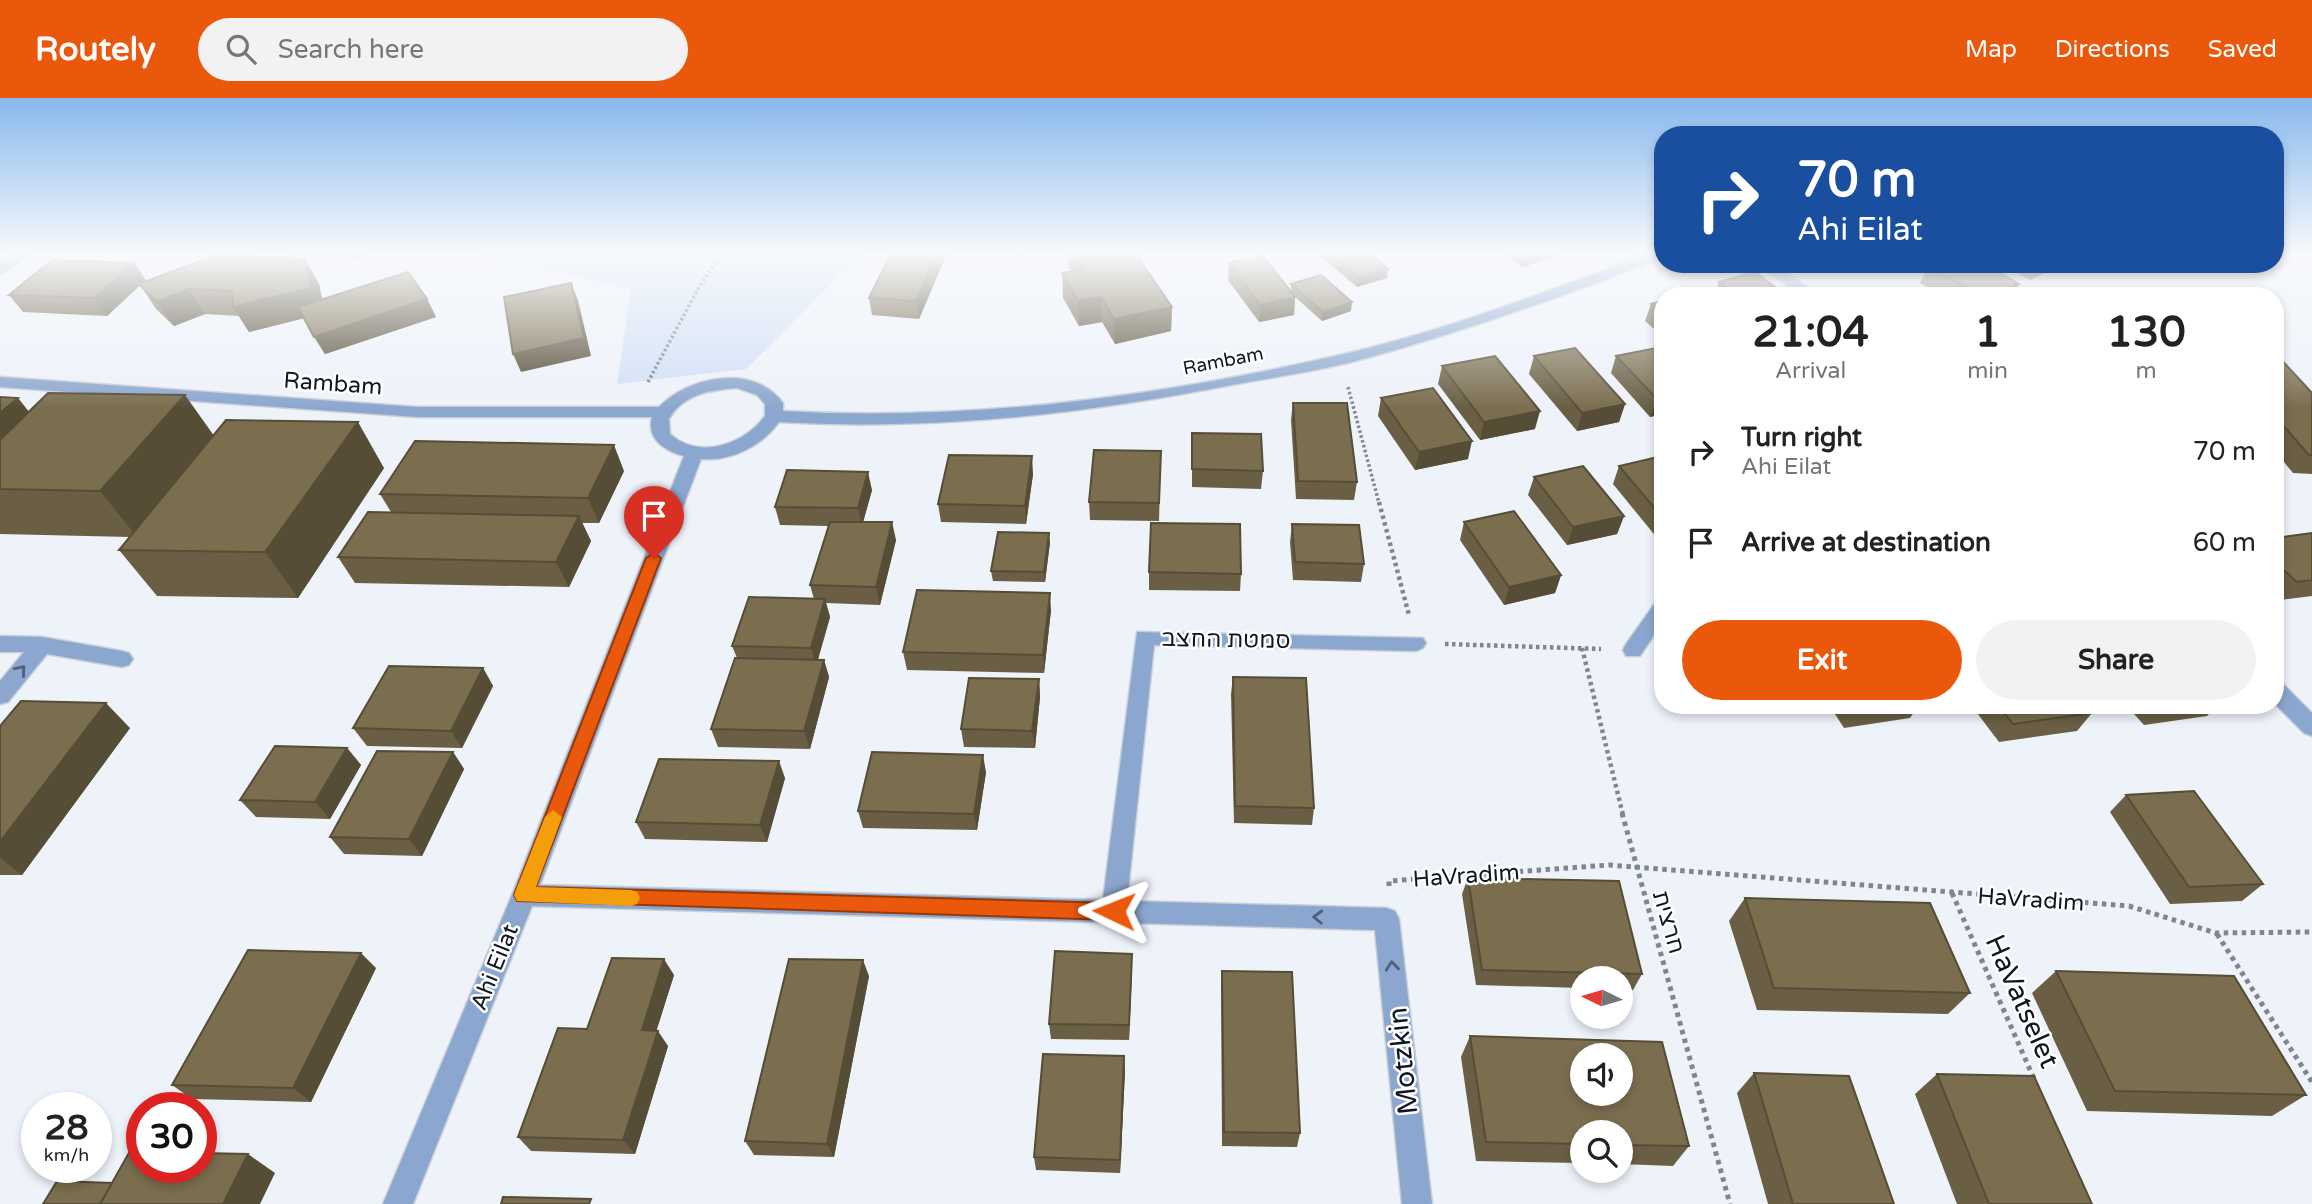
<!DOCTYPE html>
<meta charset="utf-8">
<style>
:root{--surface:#fff;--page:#f2f2f2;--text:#222;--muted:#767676;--accent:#ea580c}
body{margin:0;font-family:"Varela Round","Noto Sans Hebrew",sans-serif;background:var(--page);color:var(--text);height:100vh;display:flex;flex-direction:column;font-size:26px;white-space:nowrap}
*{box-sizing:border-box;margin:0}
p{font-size:23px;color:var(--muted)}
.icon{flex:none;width:38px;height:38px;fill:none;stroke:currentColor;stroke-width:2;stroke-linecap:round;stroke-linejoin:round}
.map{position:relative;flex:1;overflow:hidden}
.panel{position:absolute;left:1654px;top:189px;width:630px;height:427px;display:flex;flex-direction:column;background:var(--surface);border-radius:28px;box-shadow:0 4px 10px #0003}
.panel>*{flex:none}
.top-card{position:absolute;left:1654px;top:28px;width:630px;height:147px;border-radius:28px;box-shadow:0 4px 10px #0003;background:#1a4fa0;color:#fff;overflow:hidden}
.needle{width:46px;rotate:275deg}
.controls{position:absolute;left:1570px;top:868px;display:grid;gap:14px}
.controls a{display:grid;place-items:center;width:63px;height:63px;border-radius:50%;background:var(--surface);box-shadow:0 4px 10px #0003;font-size:35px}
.speed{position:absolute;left:21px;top:994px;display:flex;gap:14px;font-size:35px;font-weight:700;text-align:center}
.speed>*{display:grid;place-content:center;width:91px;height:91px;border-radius:50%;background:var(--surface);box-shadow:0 4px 10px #0003;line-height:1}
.speed small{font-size:18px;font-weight:400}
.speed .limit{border:10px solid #d22;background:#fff;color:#111}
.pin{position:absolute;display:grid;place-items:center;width:60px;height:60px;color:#fff;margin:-72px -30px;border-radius:50% 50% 50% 0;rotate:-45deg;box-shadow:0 0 7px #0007}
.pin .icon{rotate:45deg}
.me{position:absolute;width:77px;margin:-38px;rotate:272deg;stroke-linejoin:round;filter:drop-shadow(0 0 5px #0008)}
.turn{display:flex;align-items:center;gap:24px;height:147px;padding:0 28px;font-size:32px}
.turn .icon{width:91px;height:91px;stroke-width:2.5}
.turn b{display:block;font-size:49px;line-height:60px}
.eta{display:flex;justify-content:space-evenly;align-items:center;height:119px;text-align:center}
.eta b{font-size:42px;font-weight:700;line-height:49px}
.primary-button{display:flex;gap:14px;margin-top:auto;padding:14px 28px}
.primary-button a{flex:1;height:80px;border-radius:42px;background:var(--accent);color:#fff;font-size:28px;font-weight:700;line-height:80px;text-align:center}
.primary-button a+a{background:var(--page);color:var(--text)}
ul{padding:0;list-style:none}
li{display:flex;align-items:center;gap:21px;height:91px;padding:0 28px}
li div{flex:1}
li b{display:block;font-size:26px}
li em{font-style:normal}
header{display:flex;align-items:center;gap:42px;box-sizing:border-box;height:98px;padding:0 35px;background:var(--accent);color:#fff}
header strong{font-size:33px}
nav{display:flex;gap:38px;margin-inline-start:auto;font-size:24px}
.search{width:490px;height:63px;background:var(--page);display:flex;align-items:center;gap:18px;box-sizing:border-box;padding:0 24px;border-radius:38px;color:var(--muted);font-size:26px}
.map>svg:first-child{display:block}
.green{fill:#d1e0f6}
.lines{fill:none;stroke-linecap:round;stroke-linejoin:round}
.minor-casing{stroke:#cbcfd7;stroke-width:3}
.path-far2{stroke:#80868f;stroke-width:3.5;stroke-dasharray:2.5 2.5;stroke-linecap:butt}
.path-far1{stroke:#80868f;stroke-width:4.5;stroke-dasharray:3.5 3.5;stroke-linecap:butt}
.path{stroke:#80868f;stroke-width:5;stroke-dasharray:4.5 4.5;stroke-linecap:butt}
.minor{fill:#8ca7cf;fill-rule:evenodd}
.wall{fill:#6a5f44}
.shaded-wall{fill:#564d37}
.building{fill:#7b6e4f;stroke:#564d37;stroke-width:2;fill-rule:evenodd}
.oneway{stroke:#4e6079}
.route{fill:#ea580c;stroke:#983908;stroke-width:2}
.slow{fill:#f59e0b}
.labels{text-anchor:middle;stroke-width:5;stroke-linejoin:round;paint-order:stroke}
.far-street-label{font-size:19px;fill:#111823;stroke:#fff}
.street-label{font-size:23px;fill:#111823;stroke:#fff}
.near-street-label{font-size:28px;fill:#111823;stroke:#fff}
</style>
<header>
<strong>Routely</strong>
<div class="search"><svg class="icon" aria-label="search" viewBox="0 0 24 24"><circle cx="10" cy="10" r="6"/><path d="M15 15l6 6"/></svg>Search here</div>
<nav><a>Map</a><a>Directions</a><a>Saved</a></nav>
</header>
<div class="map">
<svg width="2312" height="1106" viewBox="0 0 2312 1106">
<rect width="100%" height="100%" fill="#eef2f9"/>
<polygon class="green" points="471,155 862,155 746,271 617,286 631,191"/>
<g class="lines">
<defs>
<g id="minor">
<polygon points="15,155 33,155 0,177 0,165"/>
<path d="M1649 155H1662V160C1562 199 1460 235 1356 263 1317 273 1276 279 1237 286 1083 316 936 333 779 324 763 347 731 364 701 361L540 787 1103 802 1137 534 1423 540 1426 545 1423 550 1416 553 1154 547 1127 803 1386 810 1395 813 1399 821 1432 1106H1402L1375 832 532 808 413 1106H383L512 797 684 358C665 353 646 341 652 319H417L0 289V279L417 309H659C689 278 754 265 783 305V313C972 324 1164 298 1348 255 1449 231 1552 192 1649 155ZM737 290 757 297 765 306V318C744 347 699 362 670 336L669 321C683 296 710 292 737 290Z"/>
<polygon points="1757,166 1775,166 1819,198 1800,198"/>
<polygon points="1662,503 1662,525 1640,558 1626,558 1623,552 1626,546 1655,505"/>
<polygon points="0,538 42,539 122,553 129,555 133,561 129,567 122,569 47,556 8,604 0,606 0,583 24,554 0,554"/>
<polygon points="2275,584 2283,586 2312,615 2312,638 2304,635 2275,606"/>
</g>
</defs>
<use href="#minor" class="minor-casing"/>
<g class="path-far2">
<polyline points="648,284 699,189 722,155"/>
<polyline points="1348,289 1379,405"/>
</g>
<g class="path-far1">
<polyline points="1379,404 1409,517"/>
<polyline points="1445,546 1601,551"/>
<polyline points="1582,550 1623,717"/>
</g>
<g class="path">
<polyline points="1622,715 1730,1106"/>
<polyline points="1389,788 1389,783 1609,767 2129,808 2216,835 2312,834"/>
<polyline points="1952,795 2035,983"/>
<polyline points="2217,836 2312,984"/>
</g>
<use href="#minor" class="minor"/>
</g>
<g class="wall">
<polygon points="294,155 368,155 364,160 295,157"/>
<polygon points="891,155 947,155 919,221 872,217 869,200"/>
<polygon points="1068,155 1135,155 1172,209 1171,233 1115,246 1102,224 1079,228 1063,200 1062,175 1072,173 1069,169"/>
<polygon points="1321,155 1369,155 1387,180 1357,189 1321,159"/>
<polygon points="1504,155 1555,155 1554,159 1522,169"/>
<polygon points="1229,165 1291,194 1291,186 1351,213 1322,223 1295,199 1294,217 1259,224 1228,182"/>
<polygon points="1999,166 2062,166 2030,182"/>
<polygon points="1929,167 2019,186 2013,198 1942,198 1920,185"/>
<polygon points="146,182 144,184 319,186 322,201 427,201 436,219 325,256 304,220 249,234 239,218 205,216 174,228 156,211 140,187 107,218 23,214 9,197"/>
<polygon points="1719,184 1787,198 1714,198"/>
<polygon points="1662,203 1662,238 1645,223 1651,206"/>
<polygon points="1662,249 1662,316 1650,319 1611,275 1616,258"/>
<polygon points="2275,257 2312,295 2312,376 2293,375 2275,353"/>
<polygon points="1534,258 1625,306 1619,324 1577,333 1529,276"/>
<polygon points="1442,268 1535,331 1480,342 1438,286"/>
<polygon points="0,299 18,300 29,314 214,338 384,370 298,500 157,498 119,452 130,439 0,436"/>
<polygon points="1381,300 1468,361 1415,372 1378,318"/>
<polygon points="1293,305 1357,384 1354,402 1296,401 1291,322"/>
<polygon points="1192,335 1263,373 1261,391 1192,389"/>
<polygon points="1161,353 1159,423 1090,422 1089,404"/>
<polygon points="1662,358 1662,446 1613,386 1619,368"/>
<polygon points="624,373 599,425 582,425 591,443 569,489 355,485 338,459 391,414 380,396"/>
<polygon points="1033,376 1026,426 941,424 938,406"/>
<polygon points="1534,379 1624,418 1617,436 1567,447 1528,397"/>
<polygon points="872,392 863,424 896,442 880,507 826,505 830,519 818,562 824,562 829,579 810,651 718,649 711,631 737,560 732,548 814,501 810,487 828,428 780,427 775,409"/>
<polygon points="1464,424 1561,477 1555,495 1504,507 1460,442"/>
<polygon points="1292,426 1364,466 1361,484 1293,482 1290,444"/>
<polygon points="2312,435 2312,498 2280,502 2275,497 2275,440"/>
<polygon points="1050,444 1045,484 993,483 991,473"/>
<polygon points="1149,474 1241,476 1240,493 1149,492"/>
<polygon points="1051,512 1044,575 907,572 903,554"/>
<polygon points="483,570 493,588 462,650 367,648 353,630"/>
<polygon points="1233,579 1314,710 1312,727 1234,725 1231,596"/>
<polygon points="1039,581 1040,599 1035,650 964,649 961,631"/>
<polygon points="1829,607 1919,607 1910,620 1844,630"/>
<polygon points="1971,607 2085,607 2092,615 2077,633 1999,644"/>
<polygon points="2126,607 2217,607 2207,618 2144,627"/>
<polygon points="0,628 130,630 22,777 0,777"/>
<polygon points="347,650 361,667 330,721 256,719 240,702"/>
<polygon points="453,654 464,671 422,758 344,756 330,739"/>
<polygon points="986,674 977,732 863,730 858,713"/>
<polygon points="785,680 767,744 645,741 636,724"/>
<polygon points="2126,697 2263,786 2242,803 2170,806 2110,714"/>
<polygon points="1468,780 1642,876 1633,892 1620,891 1620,880 1582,880 1582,890 1476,887 1462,796"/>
<polygon points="1745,800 1970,895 1948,916 1757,912 1729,823"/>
<polygon points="1132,856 1132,872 1129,942 1051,941 1049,926"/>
<polygon points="376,870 311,1004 192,1001 172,987"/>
<polygon points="1222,873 1300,1035 1297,1049 1222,1048 1221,888"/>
<polygon points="2056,873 2306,997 2272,1018 2087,1013 2032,895"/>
<polygon points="674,877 656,933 668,948 635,1056 531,1053 518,1039 587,931"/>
<polygon points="869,878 834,1059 754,1057 745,1043"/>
<polygon points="1470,938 1689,1048 1673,1068 1620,1066 1620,1034 1582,1034 1582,1065 1476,1063 1461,959"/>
<polygon points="1124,958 1125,973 1120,1075 1036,1072 1034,1059"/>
<polygon points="1754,975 1894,1106 1768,1106 1737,995"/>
<polygon points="1937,976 2092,1106 1957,1106 1915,996"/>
</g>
<g class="shaded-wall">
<polygon points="361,155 368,155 364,160"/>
<polygon points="937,155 947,155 919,221 916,203"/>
<polygon points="1525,155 1555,155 1554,159 1522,169"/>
<polygon points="305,161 319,186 325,215 249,234 233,209"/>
<polygon points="134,165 146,182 107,218 94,200"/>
<polygon points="2039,166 2062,166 2030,182"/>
<polygon points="1388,171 1387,180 1357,189 1358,180"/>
<polygon points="571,185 578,202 591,258 521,274 513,256"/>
<polygon points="2019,186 2013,198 1987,198"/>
<polygon points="189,191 205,216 174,228 157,204"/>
<polygon points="1101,199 1102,224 1079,228 1078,203"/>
<polygon points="1295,199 1294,217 1259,224 1260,207"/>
<polygon points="427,201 436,219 325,256 314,239"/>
<polygon points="1352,204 1351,213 1322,223 1323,214"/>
<polygon points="1172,209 1171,233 1115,246 1114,221"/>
<polygon points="185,297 217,342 137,439 100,393"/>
<polygon points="18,300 32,318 0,347 0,315"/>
<polygon points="1662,300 1662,316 1650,319 1657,301"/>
<polygon points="1625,306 1619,324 1577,333 1582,315"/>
<polygon points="1540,313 1535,331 1480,342 1484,324"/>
<polygon points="358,324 384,370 298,500 265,454"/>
<polygon points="1472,343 1468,361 1415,372 1419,354"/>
<polygon points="614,347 624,373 599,425 588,400"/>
<polygon points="1032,358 1033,376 1026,426 1025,408"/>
<polygon points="868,374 872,392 862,428 858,410"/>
<polygon points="579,418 591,443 569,489 556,464"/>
<polygon points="1624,418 1617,436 1567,447 1573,429"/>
<polygon points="892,424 896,442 880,507 876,489"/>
<polygon points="1049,435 1050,444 1045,484 1044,474"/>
<polygon points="1561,477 1555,495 1504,507 1509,489"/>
<polygon points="1050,495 1051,512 1044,575 1043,557"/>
<polygon points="825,501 830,519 816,567 811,550"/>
<polygon points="824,562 829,579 810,651 804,633"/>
<polygon points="483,570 493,588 462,650 451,633"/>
<polygon points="1039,581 1040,599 1035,650 1032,633"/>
<polygon points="106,605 130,630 22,777 0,760 0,744"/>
<polygon points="347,650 361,667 330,721 315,704"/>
<polygon points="453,654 464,671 422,758 409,741"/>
<polygon points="983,657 986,674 977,732 974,716"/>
<polygon points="779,663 785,680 767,744 760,727"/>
<polygon points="361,855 376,870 311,1004 293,990"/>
<polygon points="1132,856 1132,872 1129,942 1129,927"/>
<polygon points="664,861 674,877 652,947 642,932"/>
<polygon points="863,862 869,878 834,1059 827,1046"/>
<polygon points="658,933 668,948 635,1056 623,1042"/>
<polygon points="1124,958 1125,973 1120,1075 1120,1062"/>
<polygon points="248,1056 275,1075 260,1106 223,1106"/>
</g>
<g class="building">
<polygon points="891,155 937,155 916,203 869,200"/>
<polygon points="1074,155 1135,155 1172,209 1114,221 1101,199 1078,203 1062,175 1084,171"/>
<polygon points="1328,155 1369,155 1388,171 1358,180"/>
<polygon points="216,157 305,161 311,190 233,209 232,193 189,191 157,204 139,186"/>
<polygon points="1263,158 1295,199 1260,207 1229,165"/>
<polygon points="52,162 134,165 94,200 9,197"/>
<polygon points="1932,166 1984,166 2019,186 1987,198 1980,198 1929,167"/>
<polygon points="408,174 427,201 314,239 298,209"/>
<polygon points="1755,174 1787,198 1738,198 1719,184"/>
<polygon points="1321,177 1352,204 1323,214 1291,186"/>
<polygon points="571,185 584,240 513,256 504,199"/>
<polygon points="1662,203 1662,215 1651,206"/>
<polygon points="1662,249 1662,300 1657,301 1616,258"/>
<polygon points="1575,250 1625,306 1582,315 1534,258"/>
<polygon points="2275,257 2277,257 2312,295 2312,357 2309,357 2275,318"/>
<polygon points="1495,258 1540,313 1484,324 1442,268"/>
<polygon points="1433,290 1472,343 1419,354 1381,300"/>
<polygon points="48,295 185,297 100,393 0,391 0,342"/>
<polygon points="0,299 18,300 0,315"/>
<polygon points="1293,305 1347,305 1357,384 1298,383"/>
<polygon points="226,322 358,324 265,454 119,452"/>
<polygon points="1192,335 1261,336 1263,373 1192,371"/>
<polygon points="415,343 614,347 588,400 380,396"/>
<polygon points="1094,352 1161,353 1159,405 1089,404"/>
<polygon points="949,357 1032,358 1025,408 938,406"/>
<polygon points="1662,358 1662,419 1619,368"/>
<polygon points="1583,368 1624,418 1573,429 1534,379"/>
<polygon points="787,372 868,374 858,410 775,409"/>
<polygon points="1514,413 1561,477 1509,489 1464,424"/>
<polygon points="368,414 579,418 556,464 338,459"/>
<polygon points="830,424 892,424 876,489 810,487"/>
<polygon points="1151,425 1240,426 1241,476 1149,474"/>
<polygon points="1292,426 1359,427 1364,466 1295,464"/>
<polygon points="998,434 1049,435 1044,474 991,473"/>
<polygon points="2312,435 2312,482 2297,484 2275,464 2275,440"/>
<polygon points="917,492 1050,495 1043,557 903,554"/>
<polygon points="749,499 825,501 811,550 732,548"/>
<polygon points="735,560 824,562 804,633 711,631"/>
<polygon points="389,568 483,570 451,633 353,630"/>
<polygon points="1233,579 1306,580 1314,710 1235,708"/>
<polygon points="969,580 1039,581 1032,633 961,631"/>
<polygon points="21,603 106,605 0,744 0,628"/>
<polygon points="1852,607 1890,607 1855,612"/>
<polygon points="1998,607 2085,607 2092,615 2013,626"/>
<polygon points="2158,607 2176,607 2160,610"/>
<polygon points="275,648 347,650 315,704 240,702"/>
<polygon points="377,653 453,654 409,741 330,739"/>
<polygon points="872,654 983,657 974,716 858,713"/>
<polygon points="659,661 779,663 760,727 636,724"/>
<polygon points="2194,693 2263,786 2189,789 2126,697"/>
<polygon points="1468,780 1619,783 1642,876 1482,872"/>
<polygon points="1745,800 1930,805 1970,895 1774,890"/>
<polygon points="248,852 361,855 293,990 172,987"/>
<polygon points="1055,853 1132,856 1129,927 1049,926"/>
<polygon points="612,860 664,861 642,932 658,933 623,1042 518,1039 558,930 587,931"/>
<polygon points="789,861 863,862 827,1046 745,1043"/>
<polygon points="1222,873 1292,874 1300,1035 1224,1034"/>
<polygon points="2056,873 2234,878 2306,997 2115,993"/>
<path d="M1470 938 1662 944 1689 1048 1620 1047V1034H1582V1046L1486 1044ZM1582 957H1620V996H1582Z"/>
<polygon points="1043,956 1124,958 1120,1062 1034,1059"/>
<polygon points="1754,975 1849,978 1894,1106 1793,1106"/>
<polygon points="1937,976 2034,978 2092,1106 1989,1106"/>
<polygon points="130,1053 142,1054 142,1069 201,1069 201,1055 248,1056 223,1106 100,1106"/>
<polygon points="57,1083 112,1085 100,1106 43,1106"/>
<polygon points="503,1099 591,1101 589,1106 501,1106"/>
</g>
<defs><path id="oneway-chevron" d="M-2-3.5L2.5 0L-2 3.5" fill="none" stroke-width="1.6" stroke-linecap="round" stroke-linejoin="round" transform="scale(1.75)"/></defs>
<g class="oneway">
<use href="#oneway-chevron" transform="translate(21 572) rotate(-50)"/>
<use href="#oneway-chevron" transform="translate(1318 819) rotate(-178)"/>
<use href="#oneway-chevron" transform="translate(1392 868) rotate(-96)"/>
</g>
<linearGradient id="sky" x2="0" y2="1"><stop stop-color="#88b8ec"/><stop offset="0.5" stop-color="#f7f9fc"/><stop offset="1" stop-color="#f7f9fc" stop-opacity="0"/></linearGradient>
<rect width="2312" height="310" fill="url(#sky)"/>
<polygon class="route" points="654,455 661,460 536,789 1114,805 1121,808 1123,813 1121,819 1114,822 517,803 514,797 646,460"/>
<polygon class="slow" points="553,712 562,719 536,789 631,792 637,794 640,800 637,806 631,808 517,803 514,797 545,719"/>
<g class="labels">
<g class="far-street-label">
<text transform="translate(1223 262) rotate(-11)" y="7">Rambam</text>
</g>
<g class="street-label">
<text transform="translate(333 285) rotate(4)" y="8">Rambam</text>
<text transform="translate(1226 541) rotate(1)" y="8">סמטת החצב</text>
<text transform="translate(1466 777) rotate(-4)" y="8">HaVradim</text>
<text transform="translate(2031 801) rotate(4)" y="8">HaVradim</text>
<text transform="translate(1669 824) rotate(74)" y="8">חרצית</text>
<text transform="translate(494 869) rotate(-68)" y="8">Ahi Eilat</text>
</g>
<g class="near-street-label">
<text transform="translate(2023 903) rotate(66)" y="10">HaVatselet</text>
<text transform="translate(1402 963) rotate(-96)" y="10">Motzkin</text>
</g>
</g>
</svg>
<div class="controls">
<a><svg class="needle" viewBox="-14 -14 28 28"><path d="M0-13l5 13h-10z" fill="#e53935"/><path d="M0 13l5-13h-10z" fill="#767676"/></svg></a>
<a><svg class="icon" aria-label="sound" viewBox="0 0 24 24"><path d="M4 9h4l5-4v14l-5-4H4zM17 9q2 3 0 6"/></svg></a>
<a><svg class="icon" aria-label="search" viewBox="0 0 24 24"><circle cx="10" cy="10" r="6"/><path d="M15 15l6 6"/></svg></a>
</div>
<div class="speed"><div>28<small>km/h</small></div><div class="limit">30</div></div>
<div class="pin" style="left:654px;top:460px;background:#d93025"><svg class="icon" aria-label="arrive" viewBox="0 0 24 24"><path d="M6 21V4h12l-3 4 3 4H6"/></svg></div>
<svg class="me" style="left:1114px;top:813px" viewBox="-20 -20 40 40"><path d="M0-17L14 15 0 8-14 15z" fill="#ea580c" stroke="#fff" stroke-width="4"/></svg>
<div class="top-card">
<div class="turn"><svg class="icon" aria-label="right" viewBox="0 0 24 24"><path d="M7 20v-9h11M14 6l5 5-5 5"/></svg><div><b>70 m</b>Ahi Eilat</div></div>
</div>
<section class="panel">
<div class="eta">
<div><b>21:04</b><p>Arrival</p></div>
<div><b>1</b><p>min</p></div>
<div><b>130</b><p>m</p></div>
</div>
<ul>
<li><svg class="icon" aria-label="right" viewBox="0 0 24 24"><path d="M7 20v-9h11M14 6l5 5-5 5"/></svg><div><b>Turn right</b><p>Ahi Eilat</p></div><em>70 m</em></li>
<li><svg class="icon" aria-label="arrive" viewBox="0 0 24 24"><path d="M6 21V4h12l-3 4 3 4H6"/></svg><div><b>Arrive at destination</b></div><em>60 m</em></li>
</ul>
<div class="primary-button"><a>Exit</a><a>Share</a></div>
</section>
</div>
